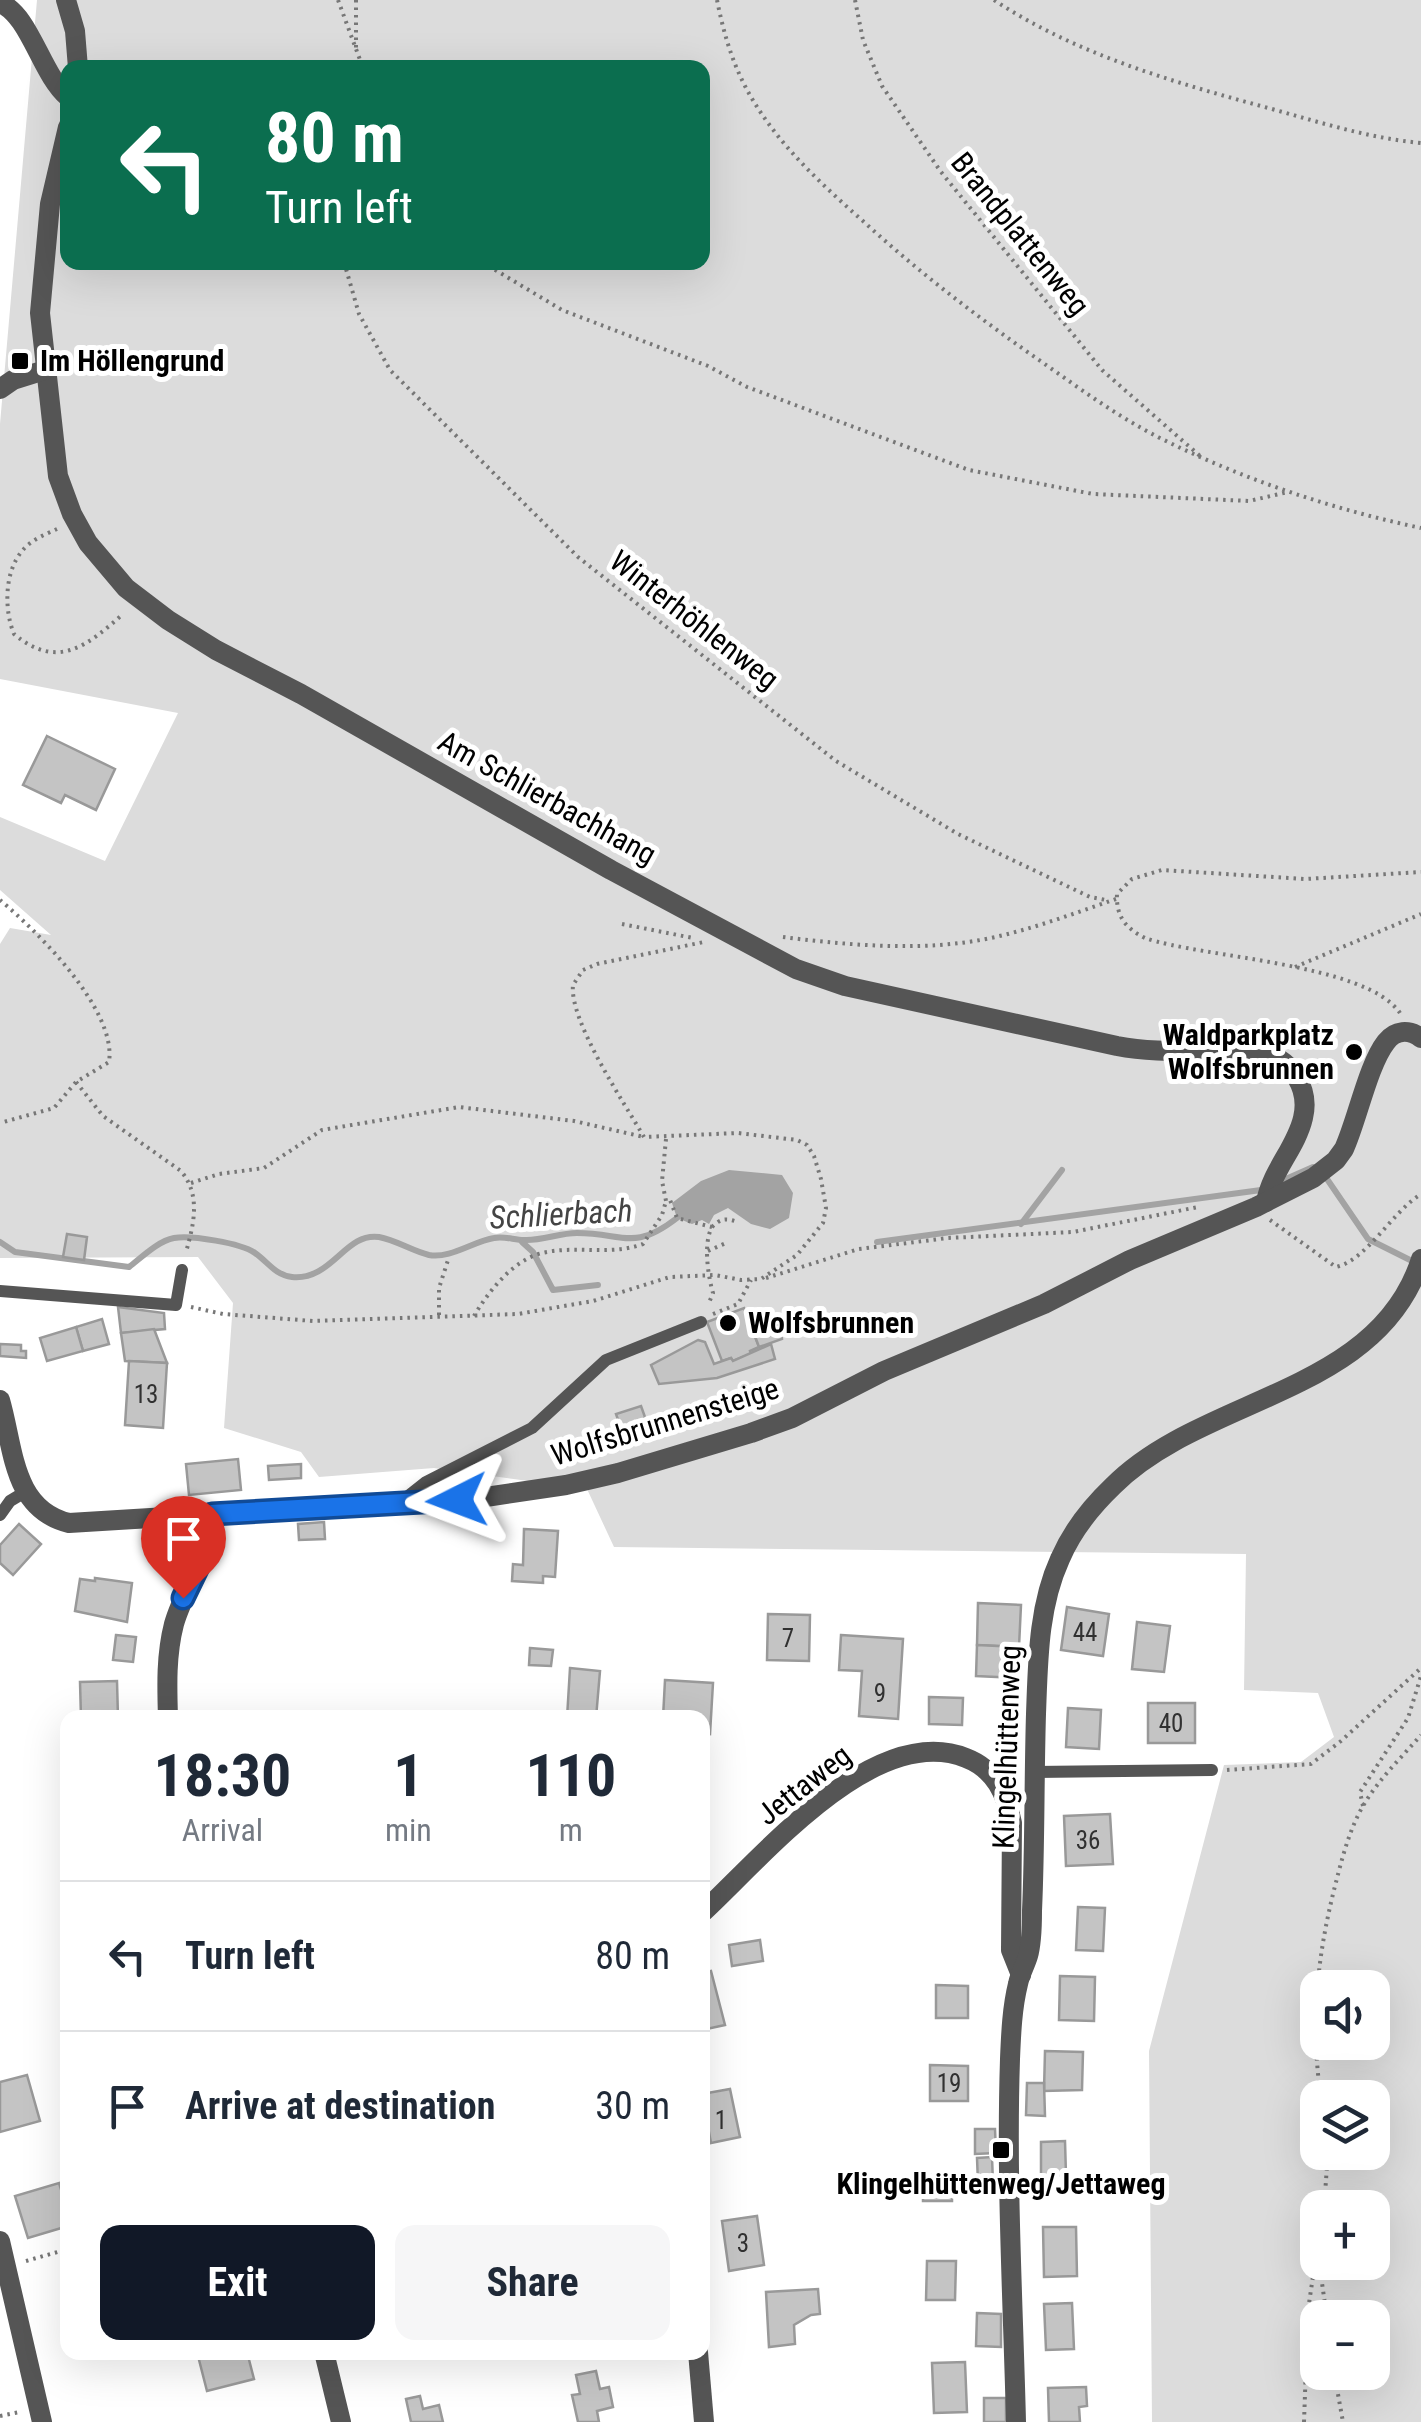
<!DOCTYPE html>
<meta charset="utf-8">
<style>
:root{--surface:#fff;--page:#f6f6f7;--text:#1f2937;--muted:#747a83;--line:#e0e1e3;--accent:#111827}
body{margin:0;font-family:"Roboto Condensed",sans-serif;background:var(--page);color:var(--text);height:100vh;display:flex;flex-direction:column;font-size:38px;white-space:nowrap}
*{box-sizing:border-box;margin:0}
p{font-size:32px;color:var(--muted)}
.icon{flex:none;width:55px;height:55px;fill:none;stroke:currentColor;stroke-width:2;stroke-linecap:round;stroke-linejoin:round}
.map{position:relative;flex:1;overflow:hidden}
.panel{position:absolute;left:60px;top:1710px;width:650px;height:650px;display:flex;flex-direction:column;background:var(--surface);border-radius:20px;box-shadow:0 10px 40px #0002}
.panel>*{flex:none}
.guide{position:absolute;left:60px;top:60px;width:650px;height:210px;border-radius:20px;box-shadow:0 10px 40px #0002;background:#0b6e4f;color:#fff;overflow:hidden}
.tools{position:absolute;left:1300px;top:1970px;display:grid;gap:20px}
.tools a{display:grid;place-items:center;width:90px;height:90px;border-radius:20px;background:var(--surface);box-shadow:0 10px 40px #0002;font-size:50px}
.pin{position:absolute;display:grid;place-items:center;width:85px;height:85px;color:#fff;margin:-102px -42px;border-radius:50% 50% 50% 0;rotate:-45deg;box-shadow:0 0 10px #0007}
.pin .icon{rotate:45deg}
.me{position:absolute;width:110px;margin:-55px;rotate:267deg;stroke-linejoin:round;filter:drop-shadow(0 0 8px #0008)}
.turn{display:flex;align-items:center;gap:35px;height:210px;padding:0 40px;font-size:45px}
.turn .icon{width:130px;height:130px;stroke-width:2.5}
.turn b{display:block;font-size:70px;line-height:85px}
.eta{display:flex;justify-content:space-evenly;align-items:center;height:170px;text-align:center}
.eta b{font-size:60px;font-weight:700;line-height:70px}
.primary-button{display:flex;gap:20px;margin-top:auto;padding:20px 40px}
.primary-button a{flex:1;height:115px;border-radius:20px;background:var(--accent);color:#fff;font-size:40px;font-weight:700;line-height:115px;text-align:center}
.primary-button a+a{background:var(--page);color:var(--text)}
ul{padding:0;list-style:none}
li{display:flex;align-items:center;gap:30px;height:150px;padding:0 40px;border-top:2px solid var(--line)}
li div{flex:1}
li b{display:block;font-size:38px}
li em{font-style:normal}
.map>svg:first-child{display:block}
.green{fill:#dcdcdc;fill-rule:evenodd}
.water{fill:#a3a3a3}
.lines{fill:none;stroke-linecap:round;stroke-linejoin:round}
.stream{stroke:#a3a3a3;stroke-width:6}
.building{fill:#c4c4c4;stroke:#999;stroke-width:2.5}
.path{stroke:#777;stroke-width:4;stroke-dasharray:2.5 5;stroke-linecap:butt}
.lane{stroke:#555;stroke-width:12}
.street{stroke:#555;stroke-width:20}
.route-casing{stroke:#114b97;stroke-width:25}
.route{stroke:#1a73e8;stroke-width:18}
.poi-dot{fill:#000;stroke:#fff;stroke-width:4}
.labels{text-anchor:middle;stroke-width:10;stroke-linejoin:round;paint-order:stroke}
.number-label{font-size:25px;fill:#313131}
.street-label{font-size:30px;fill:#000;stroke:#fff}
.poi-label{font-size:30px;font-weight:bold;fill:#000;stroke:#fff;text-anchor:start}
.water-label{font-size:32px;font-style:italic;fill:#444;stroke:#fff}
</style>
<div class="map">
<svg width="1421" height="2422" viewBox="0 0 1421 2422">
<rect width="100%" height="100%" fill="#fff"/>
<path class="green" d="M37 0H1421V2422H1152L1149 2051 1224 1765 1301 1762 1334 1737 1318 1693 1244 1690 1246 1554 614 1547 587 1489 434 1468 319 1477 301 1452 224 1428 233 1303 198 1257 0 1258V944L10 928 51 935 0 890V817L105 861 178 713 0 679V424ZM68 68H702V262H68ZM1318 1988H1372V2042H1318ZM1318 2098H1372V2152H1318ZM1318 2208H1372V2262H1318ZM1318 2318H1372V2372H1318Z"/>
<polygon class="water" points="729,1170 782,1175 793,1193 789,1218 770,1229 751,1224 728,1208 714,1215 709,1224 702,1220 692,1224 677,1218 672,1203 701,1181"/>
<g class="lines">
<g class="stream">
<polyline points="1327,1179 1368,1239 1414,1262"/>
<polyline points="1279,1182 1313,1167"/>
<polyline points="1021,1224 1062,1170"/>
<path d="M0 1242 15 1252 129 1267C142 1257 158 1241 174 1238 191 1235 241 1243 255 1253 268 1262 275 1275 292 1277 332 1281 345 1232 379 1237 396 1240 412 1251 429 1255 450 1259 474 1241 494 1238 505 1236 514 1240 524 1240 542 1241 559 1233 577 1233 624 1233 633 1252 677 1218"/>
<polyline points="522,1242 533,1252 553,1290 598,1285"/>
<polyline points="877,1242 1261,1190"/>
</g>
</g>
<g class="building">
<polygon points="47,736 115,769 96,810 65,795 61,803 23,785"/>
<polygon points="67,1234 87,1237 84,1260 63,1257"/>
<polygon points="118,1307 164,1313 165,1329 121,1333"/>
<polygon points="744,1308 759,1347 750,1351 751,1354 733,1361 731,1358 722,1361 707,1322"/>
<polygon points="102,1319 109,1344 83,1351 76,1327"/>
<polygon points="779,1319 782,1339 759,1347 752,1328"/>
<polygon points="76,1327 83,1351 47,1361 40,1338"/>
<polygon points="154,1329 167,1363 125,1361 121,1333"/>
<polygon points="698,1340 705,1342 714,1364 731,1358 733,1361 771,1344 775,1359 717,1378 659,1384 651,1365"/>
<polygon points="0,1344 21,1345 21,1351 26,1351 26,1358 0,1356"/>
<polygon points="129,1361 167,1363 163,1428 125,1425"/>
<polygon points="641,1406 646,1420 642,1428 623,1434 616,1414"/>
<polygon points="238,1459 241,1490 189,1495 186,1464"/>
<polygon points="301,1464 301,1478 269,1480 268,1466"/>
<polygon points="324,1522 325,1539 299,1540 298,1524"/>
<polygon points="19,1524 41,1544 13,1575 0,1563 0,1545"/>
<polygon points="524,1529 558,1531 555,1577 543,1576 543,1583 512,1581 513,1564 523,1565"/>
<polygon points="95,1578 132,1583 127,1622 75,1611 80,1579 95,1581"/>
<polygon points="978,1603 1021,1605 1019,1647 977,1645"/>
<polygon points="1067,1607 1109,1614 1103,1656 1061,1650"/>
<polygon points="768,1614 810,1615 809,1661 767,1660"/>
<polygon points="1137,1622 1170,1626 1164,1672 1132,1669"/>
<polygon points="116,1635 136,1637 133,1662 113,1660"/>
<polygon points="841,1635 903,1639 898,1719 859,1716 862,1671 839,1670"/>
<polygon points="977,1645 1019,1647 1018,1678 976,1676"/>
<polygon points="530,1648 553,1650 551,1666 529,1665"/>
<polygon points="570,1668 600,1671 596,1718 567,1718"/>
<polygon points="665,1680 713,1683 710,1734 702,1733 702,1718 663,1718"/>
<polygon points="117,1681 118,1718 81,1718 80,1682"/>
<polygon points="929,1697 963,1698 962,1725 929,1724"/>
<rect x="1148" y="1703" width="47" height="40"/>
<polygon points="1068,1708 1101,1710 1099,1749 1066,1747"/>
<polygon points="1110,1814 1113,1864 1066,1866 1064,1816"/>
<polygon points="1078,1907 1105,1908 1103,1951 1076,1950"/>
<polygon points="760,1940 763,1961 732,1966 729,1945"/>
<polygon points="711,1971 725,2025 702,2030 702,1973"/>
<polygon points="1060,1976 1095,1977 1094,2021 1059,2020"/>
<polygon points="936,1985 968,1986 968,2018 936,2018"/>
<polygon points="1045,2051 1083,2052 1082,2090 1044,2091"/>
<polygon points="930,2065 968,2066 968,2101 930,2101"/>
<polygon points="27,2075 40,2121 0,2132 0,2082"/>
<polygon points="1027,2083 1044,2083 1045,2116 1026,2115"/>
<polygon points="730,2089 740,2137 711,2143 702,2094"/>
<polygon points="975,2129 995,2129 996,2153 975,2154"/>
<polygon points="1065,2141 1066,2175 1041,2176 1041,2142"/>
<polygon points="992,2157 993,2183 978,2183 977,2158"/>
<rect x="923" y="2175" width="29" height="26"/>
<polygon points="59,2183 68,2213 68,2226 28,2238 15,2196"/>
<polygon points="757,2216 764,2265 729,2271 722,2221"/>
<polygon points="1043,2227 1076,2227 1077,2276 1044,2277"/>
<polygon points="927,2261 956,2261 955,2300 926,2300"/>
<polygon points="818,2289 820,2314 811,2315 794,2325 795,2344 769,2347 766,2292"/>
<polygon points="1072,2303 1074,2349 1046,2350 1044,2304"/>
<polygon points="977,2313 1001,2314 1001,2347 976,2346"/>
<polygon points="197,2352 247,2352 254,2379 207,2391"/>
<polygon points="965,2362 967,2412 934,2413 932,2363"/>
<polygon points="596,2371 600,2389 609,2387 613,2407 597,2411 599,2422 578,2422 572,2395 580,2394 576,2375"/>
<polygon points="1086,2387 1087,2406 1079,2407 1080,2422 1049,2422 1048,2388"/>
<polygon points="420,2396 423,2409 439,2405 443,2422 411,2422 406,2399"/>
<rect x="984" y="2398" width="22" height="24"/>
</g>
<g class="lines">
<g class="path">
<polyline points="338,0 363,68"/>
<polyline points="356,0 356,48"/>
<path d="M717 0C723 30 731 59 745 86 773 140 819 182 864 222 922 275 984 322 1049 367 1086 393 1123 420 1164 440 1245 480 1332 509 1421 528"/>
<polyline points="855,0 863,40 882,86 941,172 1102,370 1200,456"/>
<path d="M994 0C1077 55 1176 83 1272 109 1322 123 1369 138 1421 143"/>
<polyline points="344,262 359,314 390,370 578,557 836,761 958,834 1090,897 1106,900"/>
<polyline points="482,262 562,310 708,366 747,387 969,470 1093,494 1249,501 1288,492"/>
<path d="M57 529C46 534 31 540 23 550 4 571 4 610 14 634 58 671 88 645 123 614"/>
<path d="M0 900C38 932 117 1010 109 1062L76 1082 54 1108 0 1123"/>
<polyline points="622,924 693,938"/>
<path d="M783 937C837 944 905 950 960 943 1013 937 1066 916 1116 899"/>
<polyline points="1295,967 1421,914"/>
<path d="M1400 1013C1366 963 1203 958 1145 938 1125 928 1116 916 1117 894L1132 879 1162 870 1305 879 1421 872"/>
<path d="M76 1082 103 1116 181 1171C201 1195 194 1224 186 1252"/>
<path d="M666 1139 662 1181 666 1201 670 1200 677 1218 712 1227C703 1243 708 1276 713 1293L708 1305"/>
<polyline points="191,1183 219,1174 264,1168 322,1130 459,1107 574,1121 644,1137"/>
<path d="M1270 1220 1336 1267C1367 1260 1391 1213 1421 1194"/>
<path d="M712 1227C721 1218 726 1218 738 1222"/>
<polyline points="708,1251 726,1243"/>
<polyline points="766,1278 859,1249 948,1238 1073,1232 1198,1207"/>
<path d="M191 1307 223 1314 313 1321 518 1314 593 1301 670 1277 715 1275 741 1280 761 1279 797 1255 823 1223 826 1208 821 1179 814 1156 807 1145 797 1140 738 1133 644 1137C625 1104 569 1021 573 985L583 970 597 964 704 942"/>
<polyline points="713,1314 738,1304 751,1280"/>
<polyline points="439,1315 439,1288 449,1257"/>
<path d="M474 1316C488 1292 513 1260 542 1253 575 1245 610 1256 643 1244L662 1215 666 1201"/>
<polyline points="1227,1770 1311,1764 1341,1741 1421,1668"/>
<polyline points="1363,1806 1360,1792 1408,1718 1421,1676"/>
<path d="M1321 2098C1310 2024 1317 1957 1335 1886 1342 1859 1349 1830 1363 1806 1378 1780 1401 1758 1421 1735"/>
<polyline points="1324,2208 1328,2152"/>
<polyline points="26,2261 68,2249"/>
<polyline points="1319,2262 1327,2318"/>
<polyline points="1334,2372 1343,2422"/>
<polyline points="0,2416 20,2412"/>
<polyline points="1304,2422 1308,2310 1318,2243"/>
</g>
<g class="lane">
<polyline points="0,1291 176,1305 182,1270"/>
<polyline points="402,1501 426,1482 532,1428 606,1360 701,1322"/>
<polyline points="0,1515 10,1501 25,1492"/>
<polyline points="1034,1772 1212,1770"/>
</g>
<g class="street">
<polyline points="66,0 75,31 78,68"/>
<path d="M0 3C30 15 41 74 68 97"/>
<path d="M68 127 50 204 40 313 58 476 72 514 88 543 126 588 168 620 216 650 301 694 611 870 796 969 845 986 1117 1046C1148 1052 1178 1051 1209 1051 1227 1051 1246 1048 1263 1052 1292 1060 1310 1089 1303 1118 1296 1148 1272 1170 1266 1202"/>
<polyline points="0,389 13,380 45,370"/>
<path d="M0 1400C14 1448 12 1509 69 1523L479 1498 566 1485 618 1473 751 1433 792 1418 884 1371 1044 1304 1130 1260 1256 1207 1313 1178 1336 1160 1344 1149C1357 1121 1368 1065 1386 1042 1395 1030 1409 1029 1421 1038"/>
<path d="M168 1718C167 1686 166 1655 174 1624 185 1585 212 1556 212 1514"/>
<path d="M702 1913C762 1858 874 1721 966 1758 995 1769 1006 1794 1012 1823L1011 1950 1021 1975"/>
<polyline points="0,2241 42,2422"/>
<polyline points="324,2352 341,2422"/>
<polyline points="698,2352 704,2422"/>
<path d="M1016 2422C1013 2301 1006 2180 1010 2059 1011 2035 1012 2008 1018 1984 1020 1974 1025 1966 1028 1956 1032 1942 1032 1925 1032 1911 1035 1845 1034 1780 1036 1714 1038 1662 1038 1607 1060 1559 1072 1531 1091 1507 1113 1486 1202 1396 1378 1395 1421 1259"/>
</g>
</g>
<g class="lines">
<defs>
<polyline id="route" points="183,1598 210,1542 212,1514 457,1500"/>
</defs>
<use href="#route" class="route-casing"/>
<use href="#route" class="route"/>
</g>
<g class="poi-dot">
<rect x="10" y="351" width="20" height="20" rx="5"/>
<circle cx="1354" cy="1052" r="10"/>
<circle cx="728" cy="1323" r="10"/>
<rect x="991" y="2140" width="20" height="20" rx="5"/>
</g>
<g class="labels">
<g class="number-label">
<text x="146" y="1403">13</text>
<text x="1085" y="1641">44</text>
<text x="788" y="1647">7</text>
<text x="880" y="1702">9</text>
<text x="1171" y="1732">40</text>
<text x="1088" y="1849">36</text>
<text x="949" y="2092">19</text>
<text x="721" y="2129">1</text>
<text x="743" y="2252">3</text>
</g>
<g class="street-label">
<text transform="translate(1020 234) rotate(51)" y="10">Brandplattenweg</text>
<text transform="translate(694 620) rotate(38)" y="10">Winterhöhlenweg</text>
<text transform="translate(547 798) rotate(29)" y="10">Am Schlierbachhang</text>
<text transform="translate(665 1422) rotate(-17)" y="10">Wolfsbrunnensteige</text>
<text transform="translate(1007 1747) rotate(-88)" y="10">Klingelhüttenweg</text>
<text transform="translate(804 1785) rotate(-38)" y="10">Jettaweg</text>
</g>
<g class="poi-label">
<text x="40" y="371">Im Höllengrund</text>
<text x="1334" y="1045" text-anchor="end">Waldparkplatz<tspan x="1334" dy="34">Wolfsbrunnen</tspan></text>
<text x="748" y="1333">Wolfsbrunnen</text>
<text x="1001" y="2194" text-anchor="middle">Klingelhüttenweg/Jettaweg</text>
</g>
<g class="water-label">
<text transform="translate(561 1214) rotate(-3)" y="11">Schlierbach</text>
</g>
</g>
</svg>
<div class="tools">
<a><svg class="icon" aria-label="sound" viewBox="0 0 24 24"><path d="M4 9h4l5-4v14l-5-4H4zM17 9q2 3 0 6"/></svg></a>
<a><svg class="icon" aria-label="layers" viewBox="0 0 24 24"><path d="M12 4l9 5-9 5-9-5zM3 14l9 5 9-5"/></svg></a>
<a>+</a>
<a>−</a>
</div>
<div class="pin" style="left:183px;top:1598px;background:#d93025"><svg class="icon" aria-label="arrive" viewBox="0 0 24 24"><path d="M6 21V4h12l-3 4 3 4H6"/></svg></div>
<svg class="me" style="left:457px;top:1500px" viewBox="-20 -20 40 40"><path d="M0-17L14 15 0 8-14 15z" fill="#1a73e8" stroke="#fff" stroke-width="4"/></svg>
<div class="guide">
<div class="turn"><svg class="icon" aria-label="left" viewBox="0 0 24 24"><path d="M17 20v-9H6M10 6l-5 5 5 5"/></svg><div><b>80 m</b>Turn left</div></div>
</div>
<section class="panel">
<div class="eta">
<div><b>18:30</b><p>Arrival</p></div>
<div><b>1</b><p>min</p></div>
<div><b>110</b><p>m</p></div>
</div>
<ul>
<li><svg class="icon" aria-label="left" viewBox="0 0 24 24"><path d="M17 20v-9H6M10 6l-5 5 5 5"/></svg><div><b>Turn left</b></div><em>80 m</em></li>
<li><svg class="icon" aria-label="arrive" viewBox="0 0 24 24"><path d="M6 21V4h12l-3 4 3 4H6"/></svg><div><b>Arrive at destination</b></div><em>30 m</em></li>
</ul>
<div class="primary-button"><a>Exit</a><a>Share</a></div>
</section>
</div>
